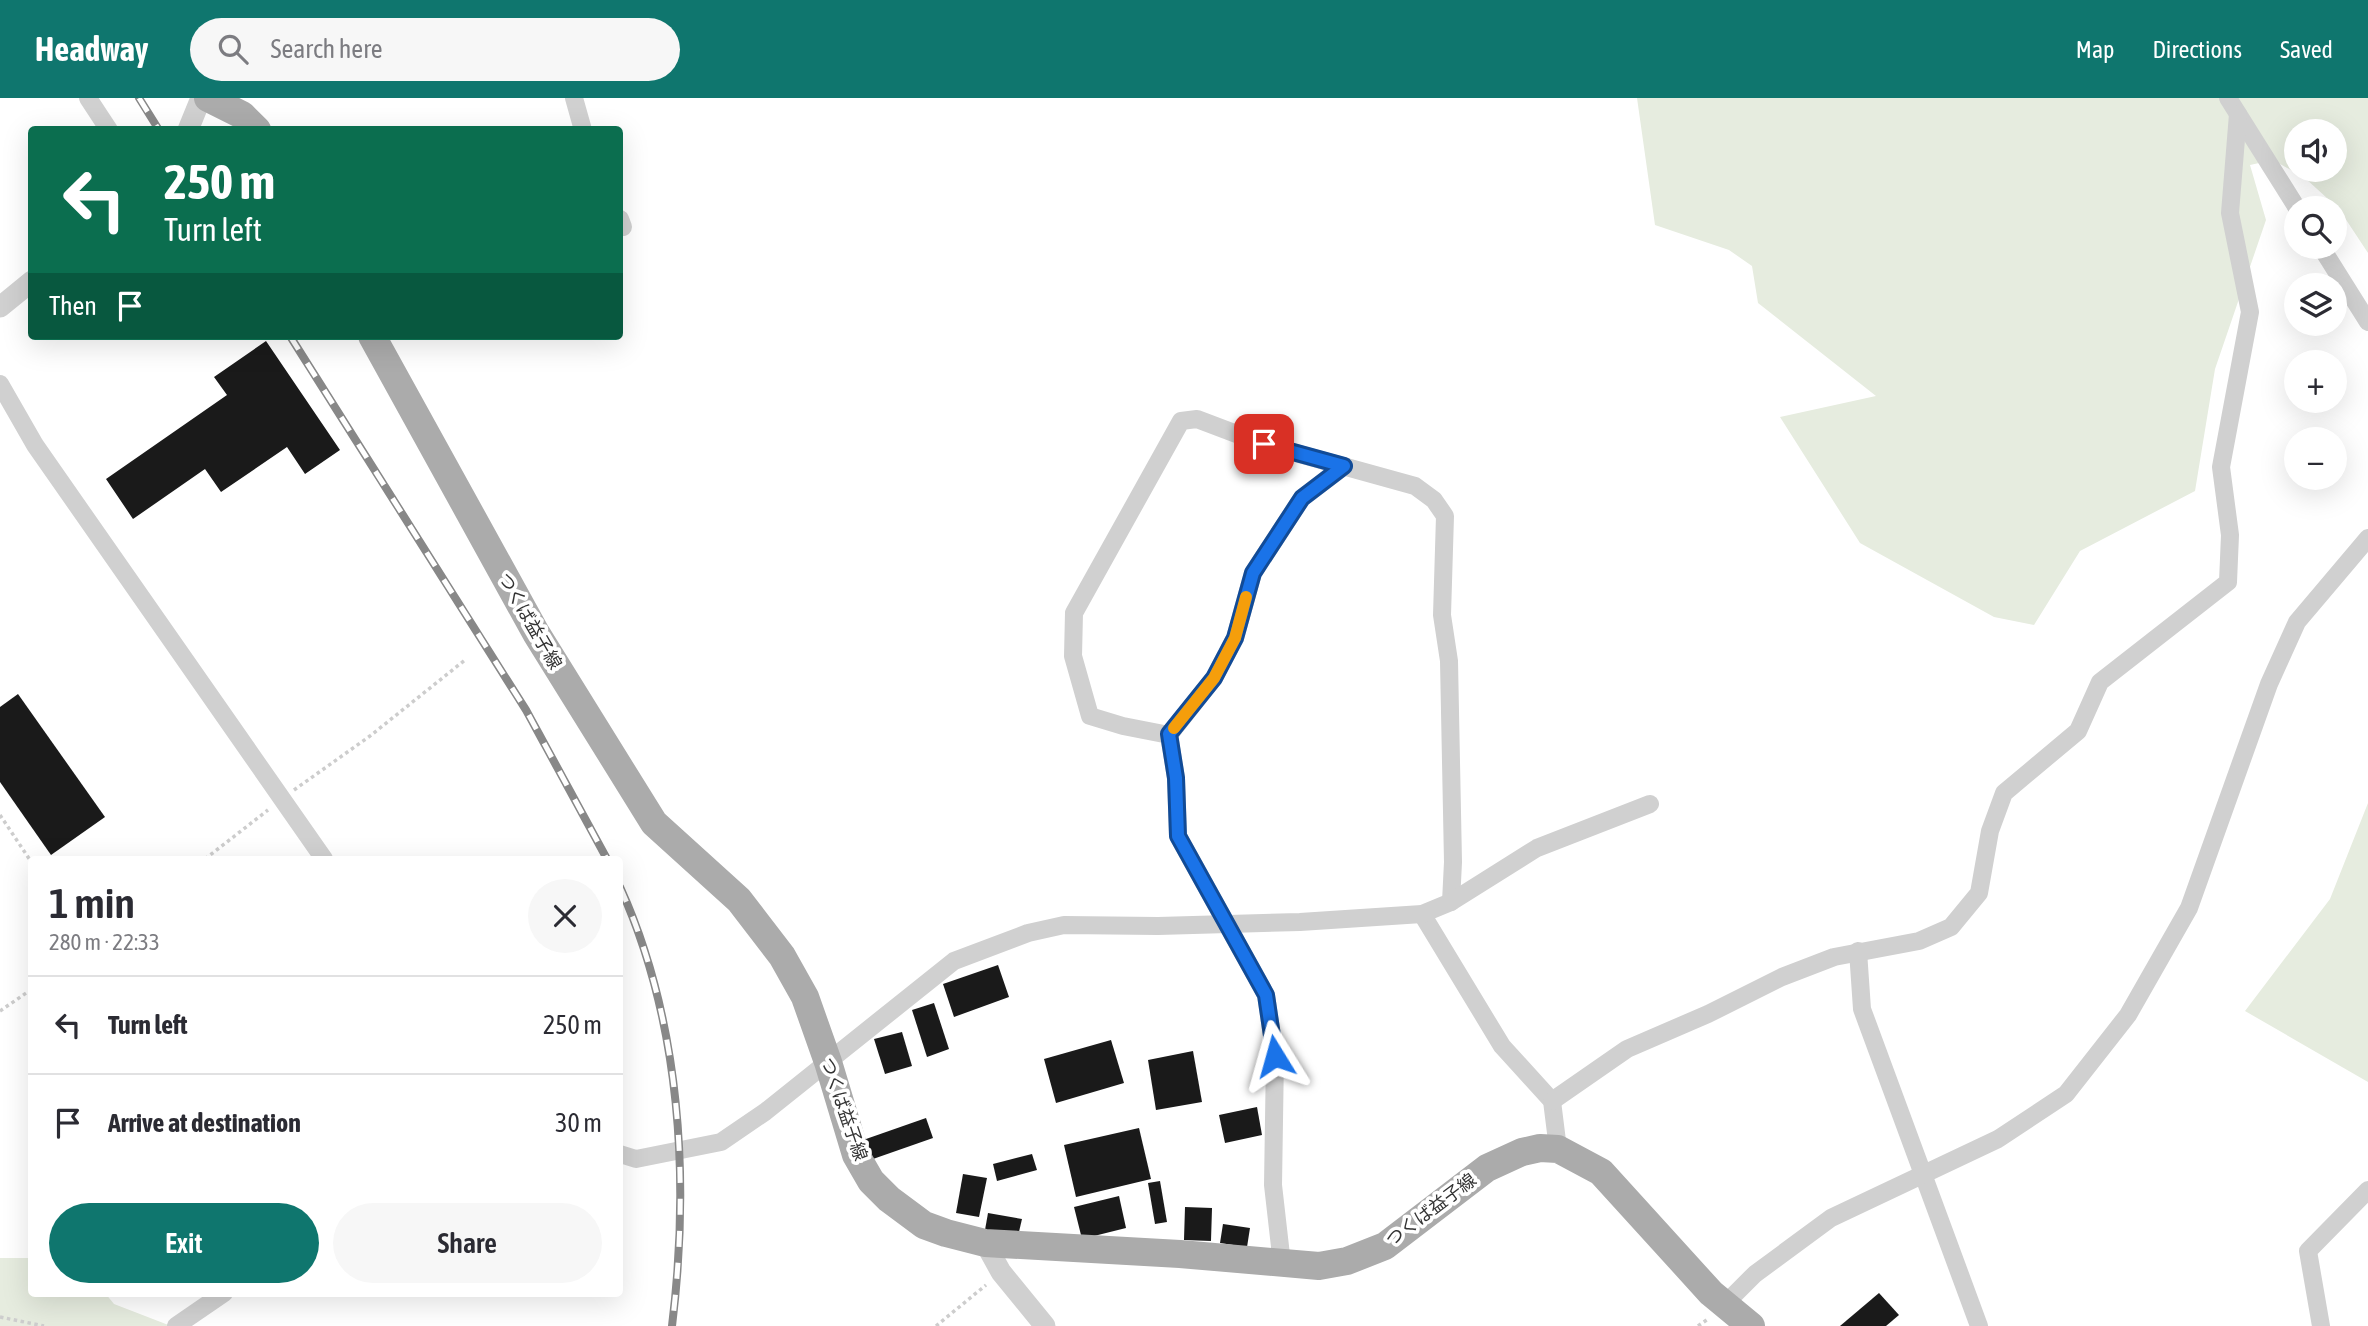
<!DOCTYPE html>
<meta charset="utf-8">
<style>
:root{--surface:#fff;--page:#f7f7f7;--text:#2b2b33;--muted:#7c7c81;--line:#e1e1e2;--accent:#0f766e}
body{margin:0;font-family:"Asap Condensed","Noto Sans JP",sans-serif;background:var(--page);color:var(--text);height:100vh;display:flex;flex-direction:column;font-size:26px;white-space:nowrap}
*{box-sizing:border-box;margin:0}
p{font-size:23px;color:var(--muted)}
.icon{flex:none;width:38px;height:38px;fill:none;stroke:currentColor;stroke-width:2;stroke-linecap:round;stroke-linejoin:round}
.map{position:relative;flex:1;overflow:hidden}
.drawer{position:absolute;left:28px;top:758px;width:595px;height:441px;display:flex;flex-direction:column;background:var(--surface);border-radius:7px;box-shadow:0 7px 28px #0002}
.drawer>*{flex:none}
.top-card{position:absolute;left:28px;top:28px;width:595px;height:214px;border-radius:7px;box-shadow:0 7px 28px #0002;background:#0b6e4f;color:#fff;overflow:hidden}
.fabs{position:absolute;left:2284px;top:21px;display:grid;gap:14px}
.fabs a{display:grid;place-items:center;width:63px;height:63px;border-radius:50%;background:var(--surface);box-shadow:0 7px 28px #0002;font-size:35px}
.pin{position:absolute;display:grid;place-items:center;width:60px;height:60px;color:#fff;margin:-30px;border-radius:14px;box-shadow:0 4px 10px #0006}
.me{position:absolute;width:77px;margin:-38px;rotate:352deg;stroke-linejoin:round;filter:drop-shadow(0 0 5px #0008)}
.turn{display:flex;align-items:center;gap:24px;height:147px;padding:0 21px;font-size:32px}
.turn .icon{width:91px;height:91px;stroke-width:2.5}
.turn b{display:block;font-size:49px;line-height:60px}
.then{display:flex;align-items:center;height:66px;padding:0 21px;background:#0003;gap:14px;font-size:26px}
.round{display:grid;place-items:center;flex:none;width:74px;height:74px;border-radius:37px;background:var(--page)}
.head{display:flex;align-items:center;justify-content:space-between;height:119px;padding:0 21px}
h1{font-size:42px;font-weight:600;line-height:52px}
.button{display:flex;gap:14px;margin-top:auto;padding:14px 21px}
.button a{flex:1;height:80px;border-radius:42px;background:var(--accent);color:#fff;font-size:28px;font-weight:600;line-height:80px;text-align:center}
.button a+a{background:var(--page);color:var(--text)}
ul{padding:0;list-style:none}
li{display:flex;align-items:center;gap:21px;height:98px;padding:0 21px;border-top:2px solid var(--line)}
li div{flex:1}
li b{display:block;font-size:26px}
li em{font-style:normal}
header{display:flex;align-items:center;gap:42px;box-sizing:border-box;height:98px;padding:0 35px;background:var(--accent);color:#fff}
header strong{font-size:33px}
nav{display:flex;gap:38px;margin-inline-start:auto;font-size:24px}
.search{width:490px;height:63px;background:var(--page);display:flex;align-items:center;gap:18px;box-sizing:border-box;padding:0 24px;border-radius:38px;color:var(--muted);font-size:26px}
.map>svg:first-child{display:block}
.green{fill:#e6ecdf;fill-rule:evenodd}
.building{fill:#1a1a1a}
.lines{fill:none;stroke-linecap:round;stroke-linejoin:round}
.path{stroke:#cdcdcd;stroke-width:3.5;stroke-dasharray:3.5 3.5;stroke-linecap:butt}
.minor{stroke:#d0d0d0;stroke-width:18}
.tertiary{stroke:#d0d0d0;stroke-width:21}
.primary{stroke:#ababab;stroke-width:28}
.rail-casing{stroke:#888;stroke-width:8}
.rail{stroke:#fff;stroke-width:5;stroke-dasharray:16;stroke-linecap:butt}
.route-casing{stroke:#114b97;stroke-width:18}
.route{stroke:#1a73e8;stroke-width:12}
.slow{stroke:#f59e0b;stroke-width:12}
.labels{text-anchor:middle;stroke-width:7;stroke-linejoin:round;paint-order:stroke}
.street-label{font-size:18px;fill:#333;stroke:#fff}
</style>
<header>
<strong>Headway</strong>
<div class="search"><svg class="icon" aria-label="search" viewBox="0 0 24 24"><circle cx="10" cy="10" r="6"/><path d="M15 15l6 6"/></svg>Search here</div>
<nav><a>Map</a><a>Directions</a><a>Saved</a></nav>
</header>
<div class="map">
<svg width="2368" height="1228" viewBox="0 0 2368 1228">
<rect width="100%" height="100%" fill="#fff"/>
<g class="green">
<path d="M1637 0H2368V155L2339 111 2305 80 2273 62 2250 67 2266 122 2215 271 2195 393 2080 453 2034 527 1994 519 1860 445 1780 319 1876 298 1758 205 1752 168 1729 152 1655 127ZM2296 33H2334V72H2296Z"/>
<polygon points="2368,705 2368,984 2245,913 2330,801"/>
<polygon points="0,1160 31,1160 32,1195 105,1195 114,1206 171,1228 0,1228"/>
</g>
<g class="building">
<polygon points="266,243 340,352 305,376 287,349 221,394 205,371 133,421 106,381 227,297 214,279"/>
<polygon points="18,596 105,719 51,757 0,684 0,609"/>
<polygon points="998,867 1009,899 954,919 943,886"/>
<polygon points="934,905 949,951 927,959 912,912"/>
<polygon points="902,934 912,968 885,976 874,941"/>
<polygon points="1111,942 1124,985 1056,1005 1044,961"/>
<polygon points="1193,953 1202,1004 1156,1012 1148,962"/>
<polygon points="1257,1009 1262,1037 1225,1045 1219,1017"/>
<polygon points="926,1020 933,1040 873,1061 866,1041"/>
<polygon points="1139,1030 1151,1081 1076,1099 1064,1047"/>
<polygon points="1032,1056 1037,1072 997,1083 993,1066"/>
<polygon points="963,1076 987,1080 979,1119 956,1115"/>
<polygon points="1160,1083 1167,1124 1155,1126 1148,1085"/>
<polygon points="1119,1098 1126,1130 1082,1141 1074,1109"/>
<polygon points="1185,1109 1212,1110 1211,1143 1184,1142"/>
<polygon points="988,1115 1022,1121 1018,1138 985,1132"/>
<polygon points="1223,1126 1250,1130 1247,1149 1220,1145"/>
<polygon points="1879,1195 1899,1217 1886,1228 1840,1228"/>
</g>
<g class="lines">
<g class="path">
<polyline points="294,692 370,638 465,562"/>
<polyline points="0,717 32,765"/>
<polyline points="205,761 268,712"/>
<polyline points="0,913 32,891"/>
<polyline points="0,1219 44,1228"/>
<polyline points="936,1228 986,1187"/>
<polyline points="1698,1228 1708,1221"/>
</g>
<g class="minor">
<polyline points="88,0 109,32"/>
<polyline points="574,0 583,32"/>
<polyline points="2228,0 2297,110"/>
<polyline points="620,121 623,129"/>
<polyline points="2321,149 2368,224"/>
<polyline points="0,286 35,347 324,761"/>
<polyline points="1169,637 1123,628 1090,618 1073,558 1074,515 1181,323 1197,321 1263,346 1415,388 1434,402 1445,418 1442,517 1449,563 1453,764 1451,804"/>
<polyline points="1422,816 1502,948 1552,1003 1558,1051"/>
<polyline points="1858,853 1862,911 1979,1228"/>
<polyline points="1552,1003 1627,951 1708,916 1782,879 1834,859 1919,843 1951,829 1979,795 1990,733 2004,695 2078,633 2100,584 2228,484 2230,437 2221,369 2250,214 2230,115 2238,16"/>
<polyline points="620,1056 636,1061 721,1044 765,1014 954,863 1028,835 1064,827 1158,828 1300,824 1422,816 1451,804 1537,750 1650,706"/>
<polyline points="1282,1166 1273,1087 1275,958 1266,897 1178,738 1176,680 1169,637 1214,580 1235,540 1253,475 1302,400 1344,368"/>
<polyline points="1723,1208 1755,1176 1831,1120 1998,1041 2066,996 2128,917 2189,810 2269,586 2297,524 2368,440"/>
<polyline points="176,1228 224,1195"/>
<polyline points="2321,1228 2308,1153 2368,1092"/>
</g>
<g class="tertiary">
<polyline points="188,32 201,0"/>
<polyline points="0,209 32,183"/>
<polyline points="985,1145 1001,1174 1045,1228"/>
</g>
<g class="primary">
<polyline points="208,0 242,17 257,32"/>
<polyline points="372,238 536,535 654,725 739,802 782,858 805,899 828,964 856,1057 871,1083 889,1101 924,1127 946,1135 985,1145 1180,1156 1319,1168 1347,1163 1385,1148 1487,1070 1522,1054 1540,1050 1558,1051 1601,1074 1711,1195 1751,1228"/>
</g>
<defs>
<g id="rail">
<polyline points="139,0 159,32"/>
<polyline points="290,238 526,612 607,761"/>
<path d="M620 789C681 924 690 1082 672 1228"/>
</g>
</defs>
<use href="#rail" class="rail-casing"/>
<use href="#rail" class="rail"/>
</g>
<g class="lines">
<defs>
<polyline id="route" points="1264,346 1344,368 1302,400 1253,475 1235,540 1214,580 1169,636 1176,680 1178,738 1266,897 1275,958"/>
</defs>
<use href="#route" class="route-casing"/>
<use href="#route" class="route"/>
<polyline class="slow" points="1174,630 1214,580 1235,540 1246,499"/>
</g>
<g class="labels">
<g class="street-label">
<text transform="translate(530 523) rotate(60)" y="6">つくば益子線</text>
<text transform="translate(844 1011) rotate(71)" y="6">つくば益子線</text>
<text transform="translate(1431 1112) rotate(-37)" y="6">つくば益子線</text>
</g>
</g>
</svg>
<div class="fabs">
<a><svg class="icon" aria-label="sound" viewBox="0 0 24 24"><path d="M4 9h4l5-4v14l-5-4H4zM17 9q2 3 0 6"/></svg></a>
<a><svg class="icon" aria-label="search" viewBox="0 0 24 24"><circle cx="10" cy="10" r="6"/><path d="M15 15l6 6"/></svg></a>
<a><svg class="icon" aria-label="layers" viewBox="0 0 24 24"><path d="M12 4l9 5-9 5-9-5zM3 14l9 5 9-5"/></svg></a>
<a>+</a>
<a>−</a>
</div>
<div class="pin" style="left:1264px;top:346px;background:#d93025"><svg class="icon" aria-label="arrive" viewBox="0 0 24 24"><path d="M6 21V4h12l-3 4 3 4H6"/></svg></div>
<svg class="me" style="left:1275px;top:958px" viewBox="-20 -20 40 40"><path d="M0-17L14 15 0 8-14 15z" fill="#1a73e8" stroke="#fff" stroke-width="4"/></svg>
<div class="top-card">
<div class="turn"><svg class="icon" aria-label="left" viewBox="0 0 24 24"><path d="M17 20v-9H6M10 6l-5 5 5 5"/></svg><div><b>250 m</b>Turn left</div></div>
<div class="then">Then<svg class="icon" aria-label="arrive" viewBox="0 0 24 24"><path d="M6 21V4h12l-3 4 3 4H6"/></svg></div>
</div>
<section class="drawer">
<div class="head"><div><h1>1 min</h1><p>280 m · 22:33</p></div><a class="round"><svg class="icon" aria-label="close" viewBox="0 0 24 24"><path d="M6 6l12 12M18 6L6 18"/></svg></a></div>
<ul>
<li><svg class="icon" aria-label="left" viewBox="0 0 24 24"><path d="M17 20v-9H6M10 6l-5 5 5 5"/></svg><div><b>Turn left</b></div><em>250 m</em></li>
<li><svg class="icon" aria-label="arrive" viewBox="0 0 24 24"><path d="M6 21V4h12l-3 4 3 4H6"/></svg><div><b>Arrive at destination</b></div><em>30 m</em></li>
</ul>
<div class="button"><a>Exit</a><a>Share</a></div>
</section>
</div>
